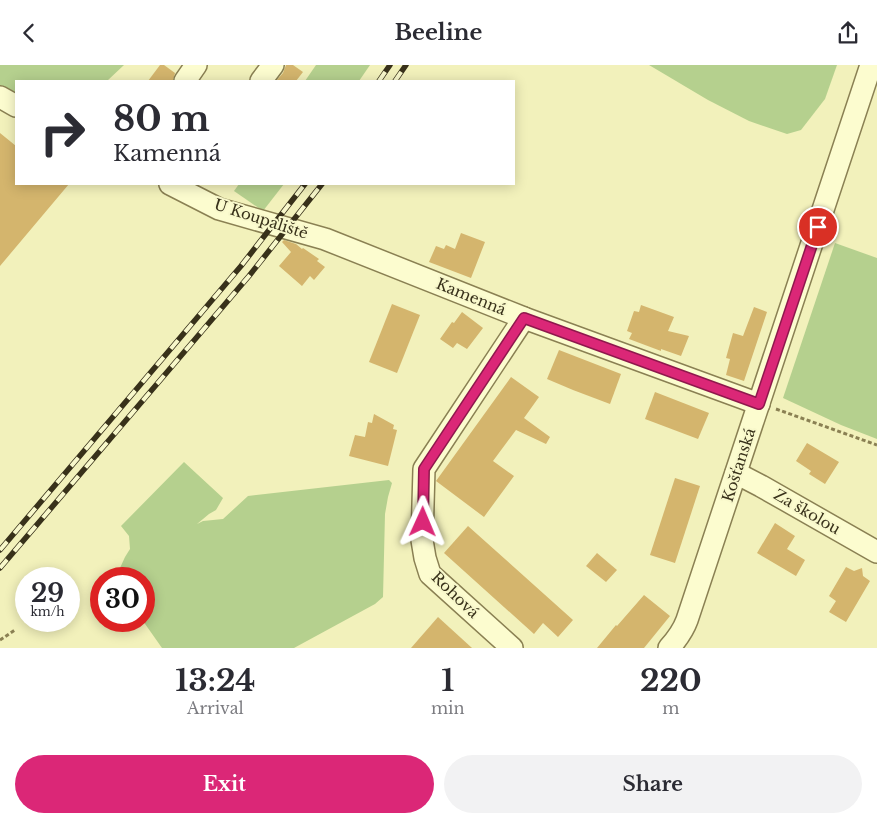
<!DOCTYPE html>
<meta charset="utf-8">
<style>
:root{--surface:#fff;--page:#f2f2f3;--text:#2b2b33;--muted:#7c7c81;--accent:#db2777}
body{margin:0;font-family:"Libre Baskerville",serif;background:var(--page);color:var(--text);height:100vh;display:flex;flex-direction:column;font-size:19px;white-space:nowrap}
*{box-sizing:border-box;margin:0}
p{font-size:16px;color:var(--muted)}
.icon{flex:none;width:28px;height:28px;fill:none;stroke:currentColor;stroke-width:2;stroke-linecap:round;stroke-linejoin:round}
.map{position:relative;height:583px;overflow:hidden}
.side{display:flex;flex-direction:column;background:var(--surface);flex:1}
.side>*{flex:none}
.banner{position:absolute;left:15px;top:15px;width:500px;height:105px;border-radius:0px;box-shadow:0 2px 12px #0003;background:#fff;color:var(--text);overflow:hidden}
.speed{position:absolute;left:15px;top:502px;display:flex;gap:10px;font-size:25px;font-weight:700;text-align:center}
.speed>*{display:grid;place-content:center;width:65px;height:65px;border-radius:50%;background:var(--surface);box-shadow:0 2px 12px #0003;line-height:1}
.speed small{font-size:12px;font-weight:400}
.speed .limit{border:8px solid #d22;background:#fff;color:#111}
.pin{position:absolute;display:grid;place-items:center;width:42px;height:42px;color:#fff;margin:-21px;border:2px solid #fff;border-radius:50%;box-shadow:0 1px 5px #0007}
.me{position:absolute;width:55px;margin:-28px;rotate:1deg;stroke-linejoin:round;filter:drop-shadow(0 0 4px #0008)}
.turn{display:flex;align-items:center;gap:18px;height:105px;padding:0 15px;font-size:22px}
.turn .icon{width:65px;height:65px;stroke-width:2.5}
.turn b{display:block;font-size:35px;line-height:42px}
.eta{display:flex;justify-content:space-evenly;align-items:center;height:85px;text-align:center}
.eta b{font-size:30px;font-weight:700;line-height:35px}
.action{display:flex;gap:10px;margin-top:auto;padding:10px 15px}
.action a{flex:1;height:58px;border-radius:30px;background:var(--accent);color:#fff;font-size:20px;font-weight:700;line-height:58px;text-align:center}
.action a+a{background:var(--page);color:var(--text)}
header{display:flex;justify-content:space-between;align-items:center;height:65px;padding:0 15px;background:var(--surface);font-size:22px;font-weight:700}
.map>svg:first-child{display:block}
.green{fill:#b5d08e}
.building{fill:#d4b56d}
.lines{fill:none;stroke-linecap:round;stroke-linejoin:round}
.minor-casing{stroke:#8a8053;stroke-width:24}
.path{stroke:#8a8053;stroke-width:3;stroke-dasharray:4 2.5;stroke-linecap:butt}
.minor{stroke:#fcfccf;stroke-width:21}
.rail-casing{stroke:#38311a;stroke-width:5.5}
.rail{stroke:#f8f8cb;stroke-width:4;stroke-dasharray:11;stroke-linecap:butt}
.route-casing{stroke:#8e194d;stroke-width:12}
.route{stroke:#db2777;stroke-width:9}
.labels{text-anchor:middle;stroke-width:4;stroke-linejoin:round;paint-order:stroke}
.street-label{font-size:15px;fill:#38311a;stroke:#f8f8cb}
</style>
<header><svg class="icon" aria-label="back" viewBox="0 0 24 24"><path d="M15 5l-7 7 7 7"/></svg>Beeline<svg class="icon" aria-label="share" viewBox="0 0 24 24"><path d="M12 15V3M7 8l5-5 5 5M5 13v7h14v-7"/></svg></header>
<div class="map">
<svg width="877" height="583" viewBox="0 0 877 583">
<rect width="100%" height="100%" fill="#f2f1bb"/>
<g class="green">
<polygon points="0,0 124,0 107,16 16,16 16,29 0,28"/>
<polygon points="316,0 370,0 359,16 305,16"/>
<polygon points="649,0 837,0 825,34 801,65 787,69 749,56 708,35"/>
<polygon points="239,119 284,119 263,146 234,126"/>
<polygon points="835,178 877,193 877,374 841,360 783,333"/>
<polygon points="184,397 223,433 216,445 209,449 197,459 203,456 223,454 248,431 389,415 392,418 388,432 385,449 383,532 375,539 294,583 162,583 143,556 144,514 122,514 120,503 125,492 130,484 129,471 121,461"/>
</g>
<g class="building">
<polygon points="160,0 164,0 175,8 173,16 148,16"/>
<polygon points="286,0 293,0 303,7 296,16 276,16 283,8"/>
<polygon points="0,68 16,81 16,119 69,119 0,201"/>
<polygon points="461,168 485,177 471,213 429,197 436,181 444,184 446,180 455,184"/>
<polygon points="284,175 296,179 302,184 303,183 319,194 317,196 325,202 314,215 310,211 302,221 279,201 291,187 282,177"/>
<polygon points="392,239 420,250 397,308 369,297"/>
<polygon points="641,240 674,252 668,266 689,271 681,291 661,284 661,286 629,274 632,268 627,266 634,246 639,247"/>
<polygon points="754,242 767,247 744,316 726,310 730,294 726,293 733,268 743,271"/>
<polygon points="462,247 483,263 467,284 457,278 453,283 440,274 452,257 454,258"/>
<polygon points="559,285 621,309 610,339 573,325 547,314"/>
<polygon points="511,312 539,332 524,353 550,372 546,379 516,365 493,396 514,411 484,452 436,416"/>
<polygon points="655,327 709,348 698,374 645,354"/>
<polygon points="374,349 394,360 393,364 397,365 388,401 349,391 355,370 365,372 368,357 372,358"/>
<polygon points="807,378 839,397 825,419 809,409 811,406 796,396"/>
<polygon points="675,413 700,421 675,498 650,490"/>
<polygon points="775,458 795,471 787,484 805,495 796,511 757,488"/>
<polygon points="468,461 573,555 558,572 543,558 534,569 444,488"/>
<polygon points="597,488 617,505 606,517 586,501"/>
<polygon points="846,502 854,506 862,503 863,511 870,516 846,557 829,547 836,536 829,531"/>
<polygon points="644,530 670,551 644,583 597,583 616,560 617,561"/>
<polygon points="438,552 472,583 411,583"/>
</g>
<g class="lines">
<defs>
<g id="minor">
<polyline points="185,16 196,0"/>
<polyline points="261,16 273,0"/>
<polyline points="0,32 16,41"/>
<polyline points="170,119 219,144 325,174 524,253 759,339"/>
<polyline points="736,408 761,421 877,487"/>
<polyline points="512,583 430,509 425,493 422,475 424,404 524,253"/>
<path d="M669 583C677 574 683 566 687 555L871 0"/>
</g>
</defs>
<use href="#minor" class="minor-casing"/>
<g class="path">
<polyline points="776,344 877,380"/>
<polyline points="0,575 15,565"/>
</g>
<use href="#minor" class="minor"/>
<defs>
<g id="rail">
<polyline points="379,16 390,0"/>
<polyline points="395,16 406,0"/>
<polyline points="0,485 241,201 305,119"/>
<polyline points="0,503 249,211 322,119"/>
</g>
</defs>
<use href="#rail" class="rail-casing"/>
<use href="#rail" class="rail"/>
</g>
<g class="lines">
<defs>
<polyline id="route" points="423,457 424,404 524,253 759,339 818,162"/>
</defs>
<use href="#route" class="route-casing"/>
<use href="#route" class="route"/>
</g>
<g class="labels">
<g class="street-label">
<text transform="translate(261 154) rotate(18)" y="5">U Koupaliště</text>
<text transform="translate(471 232) rotate(22)" y="5">Kamenná</text>
<text transform="translate(739 400) rotate(-72)" y="5">Košťanská</text>
<text transform="translate(807 447) rotate(30)" y="5">Za školou</text>
<text transform="translate(455 530) rotate(44)" y="5">Rohová</text>
</g>
</g>
</svg>
<div class="speed"><div>29<small>km/h</small></div><div class="limit">30</div></div>
<div class="pin" style="left:818px;top:162px;background:#d93025"><svg class="icon" aria-label="arrive" viewBox="0 0 24 24"><path d="M6 21V4h12l-3 4 3 4H6"/></svg></div>
<svg class="me" style="left:423px;top:457px" viewBox="-20 -20 40 40"><path d="M0-17L14 15 0 8-14 15z" fill="#db2777" stroke="#fff" stroke-width="4"/></svg>
<div class="banner">
<div class="turn"><svg class="icon" aria-label="right" viewBox="0 0 24 24"><path d="M7 20v-9h11M14 6l5 5-5 5"/></svg><div><b>80 m</b>Kamenná</div></div>
</div>
</div>
<section class="side">
<div class="eta">
<div><b>13:24</b><p>Arrival</p></div>
<div><b>1</b><p>min</p></div>
<div><b>220</b><p>m</p></div>
</div>
<div class="action"><a>Exit</a><a>Share</a></div>
</section>
